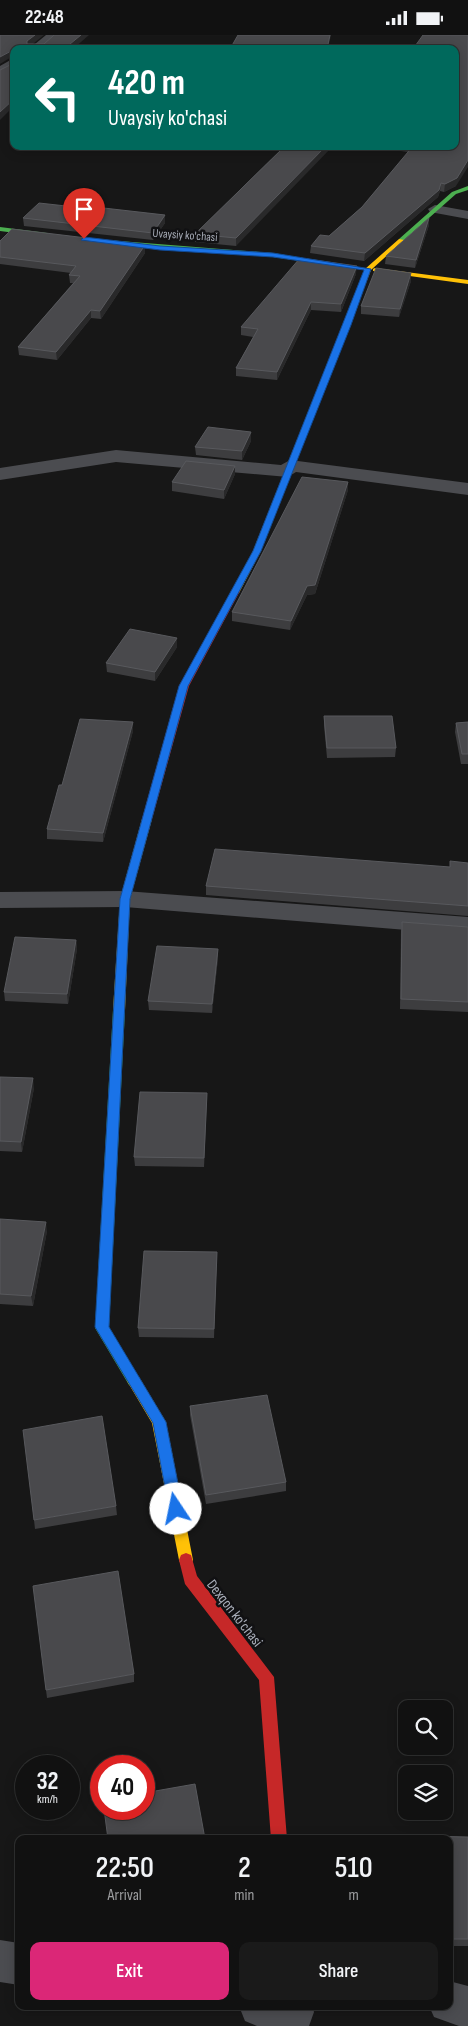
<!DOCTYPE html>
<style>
:root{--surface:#111;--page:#1a1a1a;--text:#f1f3f6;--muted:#9c9d9f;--line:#303131;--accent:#db2777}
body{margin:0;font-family:"Sofia Sans Condensed",sans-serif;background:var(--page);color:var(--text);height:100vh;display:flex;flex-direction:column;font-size:19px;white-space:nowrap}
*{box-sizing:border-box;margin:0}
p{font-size:16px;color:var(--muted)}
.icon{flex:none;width:28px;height:28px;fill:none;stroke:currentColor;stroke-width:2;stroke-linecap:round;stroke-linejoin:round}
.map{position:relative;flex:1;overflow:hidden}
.details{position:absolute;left:15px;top:1800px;width:438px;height:175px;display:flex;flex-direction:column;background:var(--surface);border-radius:10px;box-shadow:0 2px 12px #0003,0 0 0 1px var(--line)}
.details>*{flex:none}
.top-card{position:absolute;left:10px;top:10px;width:449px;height:105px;border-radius:10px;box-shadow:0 2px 12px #0003,0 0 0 1px var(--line);background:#00695c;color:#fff;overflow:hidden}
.fabs{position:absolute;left:398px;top:1665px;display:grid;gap:10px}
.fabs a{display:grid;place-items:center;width:55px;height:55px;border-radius:10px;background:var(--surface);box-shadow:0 2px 12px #0003,0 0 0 1px var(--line);font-size:25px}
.speed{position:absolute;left:15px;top:1720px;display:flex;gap:10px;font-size:25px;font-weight:700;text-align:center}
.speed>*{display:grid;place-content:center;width:65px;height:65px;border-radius:50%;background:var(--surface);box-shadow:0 2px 12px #0003,0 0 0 1px var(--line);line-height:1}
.speed small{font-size:12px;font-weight:400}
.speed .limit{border:8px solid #d22;background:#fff;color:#111}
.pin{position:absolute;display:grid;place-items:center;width:42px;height:42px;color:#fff;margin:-51px -21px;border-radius:50% 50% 50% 0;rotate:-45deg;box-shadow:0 0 5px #0007}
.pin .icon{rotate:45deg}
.me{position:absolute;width:55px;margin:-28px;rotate:349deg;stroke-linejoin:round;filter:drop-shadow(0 0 4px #0008)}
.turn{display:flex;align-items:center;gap:18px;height:105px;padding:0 15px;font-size:22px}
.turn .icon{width:65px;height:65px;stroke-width:2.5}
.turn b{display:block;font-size:35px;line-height:42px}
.eta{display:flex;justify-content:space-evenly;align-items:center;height:85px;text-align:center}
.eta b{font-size:30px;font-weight:600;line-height:35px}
.primary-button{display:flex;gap:10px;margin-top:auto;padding:10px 15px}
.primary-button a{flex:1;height:58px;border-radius:10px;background:var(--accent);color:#fff;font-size:20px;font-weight:600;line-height:58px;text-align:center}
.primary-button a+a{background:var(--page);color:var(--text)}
.status{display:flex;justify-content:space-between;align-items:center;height:35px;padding:0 25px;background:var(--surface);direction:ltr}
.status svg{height:14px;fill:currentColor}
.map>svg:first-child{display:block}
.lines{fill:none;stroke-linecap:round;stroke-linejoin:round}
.street{fill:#4b4c50;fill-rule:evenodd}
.fast{fill:#4caf50;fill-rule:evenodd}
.slow{fill:#ffc107;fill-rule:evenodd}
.jam{fill:#c62828;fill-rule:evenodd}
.wall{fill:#3d3d3f}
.shaded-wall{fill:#29292a}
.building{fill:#49494c;stroke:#58595d}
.route{fill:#1a73e8;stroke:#114b97}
.labels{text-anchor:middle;stroke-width:5;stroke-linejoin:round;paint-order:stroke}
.far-street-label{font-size:12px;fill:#a8adb8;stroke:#111113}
.street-label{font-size:15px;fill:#a8adb8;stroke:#111113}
</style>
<div class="status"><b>22:48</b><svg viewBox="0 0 49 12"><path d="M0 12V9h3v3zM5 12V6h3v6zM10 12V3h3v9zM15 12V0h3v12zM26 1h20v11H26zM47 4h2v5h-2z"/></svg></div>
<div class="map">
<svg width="468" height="1991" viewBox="0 0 468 1991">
<rect width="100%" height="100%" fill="#171717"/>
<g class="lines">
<g class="street">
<polygon points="46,0 60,0 43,14 29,14"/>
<polygon points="14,23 14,33 0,40 0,31"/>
<polygon points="435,170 468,176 468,184 430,177 428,174"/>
<polygon points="116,415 281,430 290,425 468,448 468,460 296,437 288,442 116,427 0,445 0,433"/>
<polygon points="125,856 468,882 468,900 125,872 0,873 0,857"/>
<polygon points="0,1905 19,1908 19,1950 0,1947"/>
<polygon points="449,1946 468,1951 468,1991 459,1991 434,1982 429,1971 449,1971"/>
<polygon points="239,1971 312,1971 314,1977 309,1991 257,1991 245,1986"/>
</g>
<g class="fast">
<polygon points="468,151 468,155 456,159 403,206 399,206 399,204 452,157"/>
<polygon points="0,192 47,198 50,200 47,202 0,196"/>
<polygon points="107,205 273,218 338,229 335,231 273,222 105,208 105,206"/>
<polygon points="119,971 125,975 109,1292 141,1346 139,1350 134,1352 129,1350 95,1293 113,975"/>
</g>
<g class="slow">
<polygon points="399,204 404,205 371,235 261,516 240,556 239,558 233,558 232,556 253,516 365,234"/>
<polygon points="375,233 468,245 468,249 373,236 373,234"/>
<polygon points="147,781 152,784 130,864 125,975 119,979 113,975 120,864 142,784"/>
<polygon points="134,1340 139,1342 166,1387 193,1525 191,1530 186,1532 181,1530 179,1525 152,1388 127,1346 129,1342"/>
</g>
<g class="jam">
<polygon points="236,553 240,556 189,651 152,784 150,786 144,786 142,784 179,651 232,556"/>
<polygon points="186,1518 191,1520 197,1541 274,1642 287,1804 271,1804 259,1645 185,1549 179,1525 181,1520"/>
</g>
</g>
<g class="wall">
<polygon points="285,111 236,211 195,207 195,199"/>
<polygon points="385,111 455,111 456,151 444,157 440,156 438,162 364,226 310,218 311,211 329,201 362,172 409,117 385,114"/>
<polygon points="84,173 165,180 165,188 153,205 24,191 23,183"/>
<polygon points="429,183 429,190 415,233 385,229 386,221"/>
<polygon points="0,206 145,210 145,218 101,284 91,283 57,325 19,320 18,312 73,248 70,248 69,240 71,238 0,229"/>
<polygon points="356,239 341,277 311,275 277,345 236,341 236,333 253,302 241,300 241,292"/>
<polygon points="411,246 399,282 361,279 361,271"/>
<polygon points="251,397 251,406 242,425 196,420 195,412"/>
<polygon points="235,439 224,464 172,456 172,447"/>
<polygon points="348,447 348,455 315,559 307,560 290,595 232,586 232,577"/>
<polygon points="177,612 155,646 107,637 106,628"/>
<polygon points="324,681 396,713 395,722 327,723 324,691"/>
<polygon points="468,687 468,729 461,729 455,697 456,688"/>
<polygon points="133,696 103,807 47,804 47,794 62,750"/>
<polygon points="468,828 468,881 206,860 206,851 450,832"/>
<polygon points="402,887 468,892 468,977 400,974 401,896"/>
<polygon points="76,905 77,914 68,969 5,966 4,957"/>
<polygon points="218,914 218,923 212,978 149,975 148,966"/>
<polygon points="0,1042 34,1053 22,1117 0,1116"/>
<polygon points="207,1058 204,1132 135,1131 134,1122"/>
<polygon points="0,1184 47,1196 33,1271 0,1269"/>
<polygon points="217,1217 214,1303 139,1302 138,1293"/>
<polygon points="190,1371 286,1447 286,1456 206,1469 190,1380"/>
<polygon points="116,1471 117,1480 35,1494 34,1485"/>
<polygon points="134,1639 134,1647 47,1663 46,1655"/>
<polygon points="420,1801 468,1802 468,1911 449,1911 449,1804 420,1804"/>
</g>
<g class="shaded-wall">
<polygon points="35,0 44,0 28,13 27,6"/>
<polygon points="81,0 89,0 73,14 64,14"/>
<polygon points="330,0 331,0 328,14 327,14"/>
<polygon points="13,15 13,21 0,29 0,22"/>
<polygon points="14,64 14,71 0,85 0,77"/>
<polygon points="326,111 333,111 236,211 236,203"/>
<polygon points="468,125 468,132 456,151 444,157 445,149"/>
<polygon points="441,148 440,156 438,162 364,226 365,218"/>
<polygon points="165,180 165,188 153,205 153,198"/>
<polygon points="429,183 429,190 415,233 416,225"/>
<polygon points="145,210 145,218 101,284 100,276"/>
<polygon points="357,231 356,239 341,277 341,269"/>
<polygon points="411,238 411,246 399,282 400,274"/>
<polygon points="311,267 311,275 277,345 277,337"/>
<polygon points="91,275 91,283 57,325 56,317"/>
<polygon points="251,397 251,406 242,425 242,416"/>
<polygon points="235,431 235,439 224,464 224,455"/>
<polygon points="348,447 348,455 315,559 307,560 290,595 291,586"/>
<polygon points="177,603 177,612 155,646 155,637"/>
<polygon points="133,687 133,696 103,807 103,798"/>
<polygon points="76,905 77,914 68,969 67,959"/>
<polygon points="218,914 218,923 212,978 212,969"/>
<polygon points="33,1043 34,1053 22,1117 21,1107"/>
<polygon points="207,1058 207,1067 204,1132 204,1123"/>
<polygon points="46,1187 47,1196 33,1271 31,1261"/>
</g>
<g class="building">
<polygon points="0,0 35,0 27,6 27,9 44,9 54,0 81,0 64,14 14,14 14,15 13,15 0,22"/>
<polygon points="238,0 330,0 327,14 230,14"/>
<polygon points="423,0 468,0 468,125 457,143 445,149 441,148 439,155 365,218 311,211 320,200 329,201 362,172 413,111 455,111 455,14 413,14"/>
<polygon points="14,28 14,64 0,77 0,35"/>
<polygon points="285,111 326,111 236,203 195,199"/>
<polygon points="39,168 84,173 86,171 165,180 153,198 23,183"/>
<polygon points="429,183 416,225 386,221"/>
<polygon points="12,194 145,210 100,276 91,275 56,317 18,312 80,241 69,240 76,231 0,222 0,206"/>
<polygon points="300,223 357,231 341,269 311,267 277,337 236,333 258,294 241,292"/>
<polygon points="376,233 411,238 400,274 361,271"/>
<polygon points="208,392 251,397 242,416 195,412"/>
<polygon points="186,426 235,431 224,455 172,447"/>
<polygon points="302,442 348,447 315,550 307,551 291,586 232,577"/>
<polygon points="130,594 177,603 155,637 106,628"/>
<polygon points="324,681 392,681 396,713 327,713"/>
<polygon points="80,684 133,687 103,798 47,794 59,750 62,750"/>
<polygon points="468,687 468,719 462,719 456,688"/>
<polygon points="215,814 450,832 450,826 468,828 468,871 206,851"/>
<polygon points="402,887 468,892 468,967 401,964"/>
<polygon points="15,902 76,905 67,959 4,957"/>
<polygon points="157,911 218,914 212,969 148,966"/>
<polygon points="0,1042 33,1043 21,1107 0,1106"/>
<polygon points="140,1057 207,1058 204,1123 134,1122"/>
<polygon points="0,1184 46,1187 31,1261 0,1259"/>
<polygon points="144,1216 217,1217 214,1294 138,1293"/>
<polygon points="267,1360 286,1447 206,1460 190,1371"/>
<polygon points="102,1381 116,1471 34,1485 23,1395"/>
<polygon points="118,1536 134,1639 46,1655 33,1551"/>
<polygon points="195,1749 205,1804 108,1804 104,1774 144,1774 144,1758"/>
<polygon points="420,1801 468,1802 468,1904 449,1904 449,1804 420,1804"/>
</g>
<polygon class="route" points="84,202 160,211 273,218 371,234 351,290 261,516 188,651 130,864 109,1292 166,1387 183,1474 181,1479 176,1481 171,1479 169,1474 153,1388 95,1292 120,864 179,651 253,516 364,235 273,222 160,215 81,205"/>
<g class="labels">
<g class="far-street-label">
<text transform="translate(185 200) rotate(4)" y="4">Uvaysiy ko'chasi</text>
</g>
<g class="street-label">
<text transform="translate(235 1578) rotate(52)" y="5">Dexqon ko'chasi</text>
</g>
</g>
</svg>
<div class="fabs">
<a><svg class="icon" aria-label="search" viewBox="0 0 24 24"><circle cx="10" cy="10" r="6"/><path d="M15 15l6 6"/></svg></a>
<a><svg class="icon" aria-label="layers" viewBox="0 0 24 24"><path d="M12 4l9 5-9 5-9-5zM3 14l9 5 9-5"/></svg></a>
</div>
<div class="speed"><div>32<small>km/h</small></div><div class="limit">40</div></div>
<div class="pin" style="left:84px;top:204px;background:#d93025"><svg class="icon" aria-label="arrive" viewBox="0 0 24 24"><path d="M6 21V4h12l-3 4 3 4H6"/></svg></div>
<svg class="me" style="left:176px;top:1474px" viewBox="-20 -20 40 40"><circle r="19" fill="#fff"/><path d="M0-13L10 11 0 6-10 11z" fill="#1a73e8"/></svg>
<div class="top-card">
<div class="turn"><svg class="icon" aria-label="left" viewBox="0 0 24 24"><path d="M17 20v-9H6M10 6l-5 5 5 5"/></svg><div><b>420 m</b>Uvaysiy ko'chasi</div></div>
</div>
<section class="details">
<div class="eta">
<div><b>22:50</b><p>Arrival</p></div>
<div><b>2</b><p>min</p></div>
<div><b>510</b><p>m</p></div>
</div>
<div class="primary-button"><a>Exit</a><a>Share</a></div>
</section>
</div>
